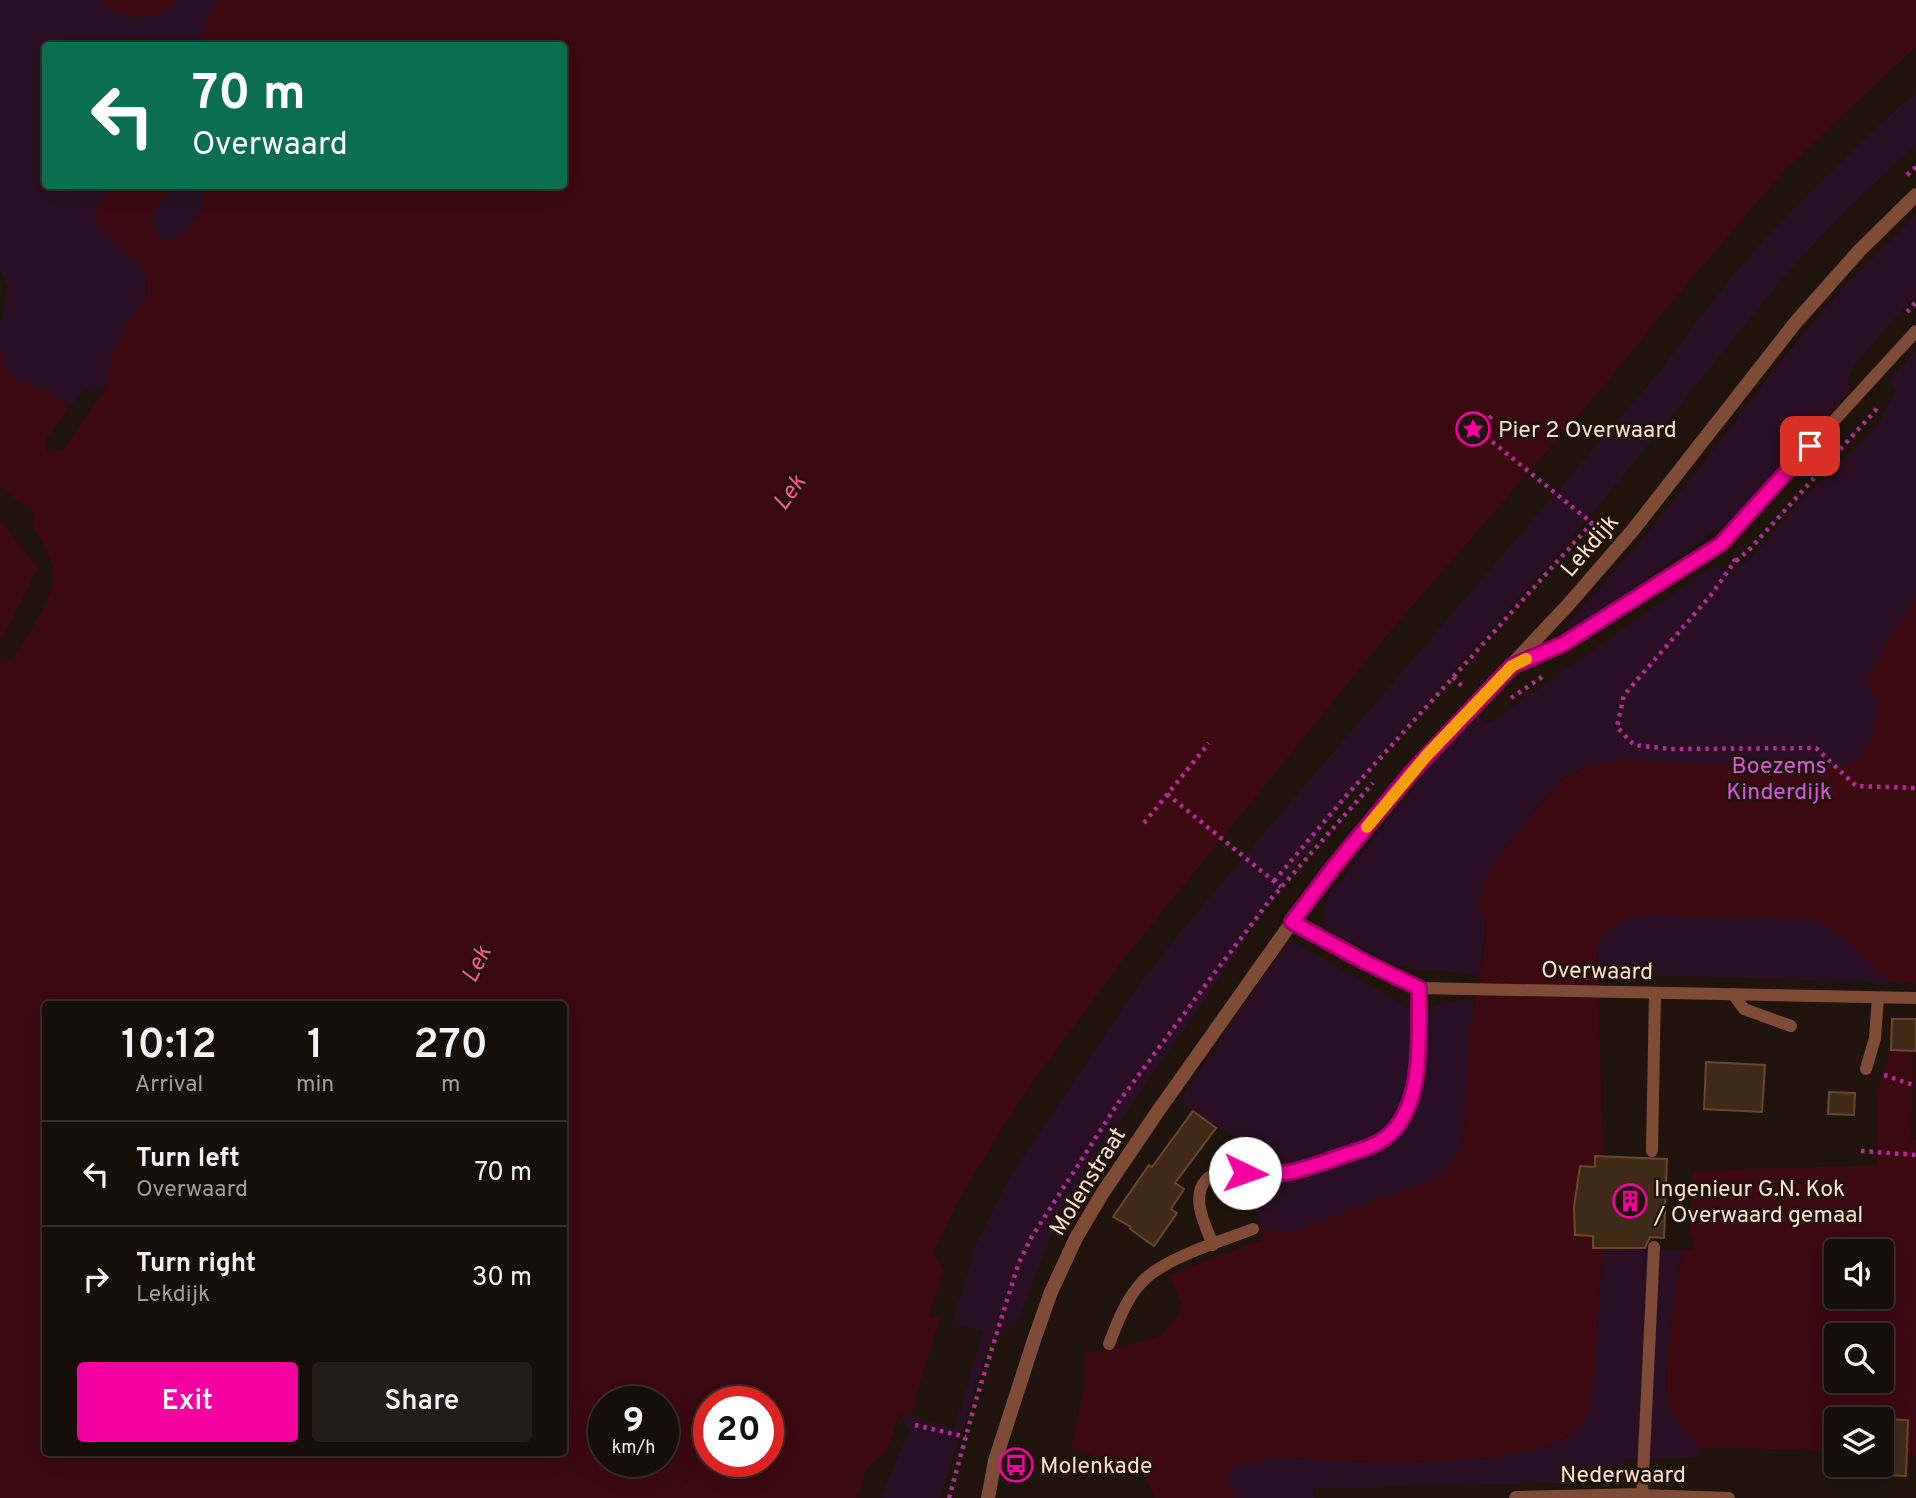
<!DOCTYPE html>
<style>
:root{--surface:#160f09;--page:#231d17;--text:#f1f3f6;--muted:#9e9c9c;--line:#352f2a;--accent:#f400a0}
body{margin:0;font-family:Overpass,sans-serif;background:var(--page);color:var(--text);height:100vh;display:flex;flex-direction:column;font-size:26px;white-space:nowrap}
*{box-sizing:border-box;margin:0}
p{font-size:23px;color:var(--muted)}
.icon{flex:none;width:38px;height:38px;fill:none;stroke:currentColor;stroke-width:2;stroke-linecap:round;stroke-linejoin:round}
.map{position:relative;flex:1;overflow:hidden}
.sheet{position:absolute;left:42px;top:1001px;width:525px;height:455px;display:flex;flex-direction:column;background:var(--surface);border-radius:7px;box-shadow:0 7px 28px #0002,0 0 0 2px var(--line)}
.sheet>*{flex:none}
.top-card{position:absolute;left:42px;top:42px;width:525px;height:147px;border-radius:7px;box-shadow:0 7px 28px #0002,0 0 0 2px var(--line);background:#0b6e4f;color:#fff;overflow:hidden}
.fabs{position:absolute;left:1824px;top:1239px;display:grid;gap:14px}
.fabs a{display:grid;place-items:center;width:70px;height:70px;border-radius:7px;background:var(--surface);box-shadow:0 7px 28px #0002,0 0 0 2px var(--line);font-size:35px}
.speed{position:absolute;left:588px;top:1386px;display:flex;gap:14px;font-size:35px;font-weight:700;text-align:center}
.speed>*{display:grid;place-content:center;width:91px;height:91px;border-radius:50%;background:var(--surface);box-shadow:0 7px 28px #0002,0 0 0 2px var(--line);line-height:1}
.speed small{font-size:18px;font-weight:400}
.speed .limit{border:10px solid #d22;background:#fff;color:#111}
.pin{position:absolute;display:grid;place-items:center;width:60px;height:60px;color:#fff;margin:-30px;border-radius:14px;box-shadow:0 4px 10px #0006}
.me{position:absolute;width:77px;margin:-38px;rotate:93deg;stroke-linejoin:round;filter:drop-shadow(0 0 5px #0008)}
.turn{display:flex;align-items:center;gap:24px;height:147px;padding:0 35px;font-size:32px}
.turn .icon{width:91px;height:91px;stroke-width:2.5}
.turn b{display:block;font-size:49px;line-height:60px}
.eta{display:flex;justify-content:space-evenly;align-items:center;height:119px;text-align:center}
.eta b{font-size:42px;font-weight:600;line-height:49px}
.cta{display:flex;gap:14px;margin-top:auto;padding:14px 35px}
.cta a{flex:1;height:80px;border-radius:7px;background:var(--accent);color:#fff;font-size:28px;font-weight:600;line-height:80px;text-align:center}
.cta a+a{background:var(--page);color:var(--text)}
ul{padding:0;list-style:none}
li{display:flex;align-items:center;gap:21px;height:105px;padding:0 35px;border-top:2px solid var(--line)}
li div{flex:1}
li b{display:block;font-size:26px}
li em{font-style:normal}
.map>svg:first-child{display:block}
.green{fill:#280f23}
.water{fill:#3b090f;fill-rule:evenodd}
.pier{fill:#1e140c}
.building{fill:#3f2a18;stroke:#6b472a;stroke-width:2}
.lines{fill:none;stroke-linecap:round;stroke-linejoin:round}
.path{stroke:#af2d97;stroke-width:4.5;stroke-dasharray:3.5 5;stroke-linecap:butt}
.service{stroke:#7e4b37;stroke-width:12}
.minor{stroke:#7e4b37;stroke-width:14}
.tertiary{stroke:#7e4b37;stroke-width:14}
.route-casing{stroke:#9f0068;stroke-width:18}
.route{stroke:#f400a0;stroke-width:12}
.slow{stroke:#f59e0b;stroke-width:12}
.labels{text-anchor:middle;stroke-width:5;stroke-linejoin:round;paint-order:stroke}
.poi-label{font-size:23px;fill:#ffddca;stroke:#1e140c;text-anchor:start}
.street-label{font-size:23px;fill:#ffddca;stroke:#1e140c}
.park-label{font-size:23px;fill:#dd56de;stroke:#1e140c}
.water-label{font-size:24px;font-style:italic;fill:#ff5888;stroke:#1e140c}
</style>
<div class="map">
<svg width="1916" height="1498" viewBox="0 0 1916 1498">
<rect width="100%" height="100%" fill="#1e140c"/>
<g class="green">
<polygon points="0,0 99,0 122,14 137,17 173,5 177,0 216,0 198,45 46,46 46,186 111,186 93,219 146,271 147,296 115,344 104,391 85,388 70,406 41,388 24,384 14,379 4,364 0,350 0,324 8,287 0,270"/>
<path d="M1916 91V144L1836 220 1783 278 1589 518 1394 739 1276 890 1229 964 1119 1123 1075 1194 1051 1237 1019 1318 989 1343 940 1498H880L909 1431 900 1413 954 1429 983 1332 952 1323 976 1244 1009 1178 1135 990 1185 926 1286 807 1661 370C1686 335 1712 301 1739 268 1793 205 1855 148 1916 91Z"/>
<polygon points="173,186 200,190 204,206 187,231 174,240 160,238 151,221 158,204"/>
<polygon points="1916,215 1916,295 1857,361 1847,382 1852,388 1804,444 1731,521 1568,631 1561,631 1640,541 1694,475 1780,362 1840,290"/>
<polygon points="1916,350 1916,984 1598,973 1597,943 1613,925 1633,915 1613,762 1588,767 1565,777 1532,813 1488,872 1477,908 1486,922 1479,976 1438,970 1431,972 1411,969 1388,961 1336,934 1326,925 1323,911 1328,897 1425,773 1478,717 1489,723 1711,567 1733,569 1748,561 1789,513 1877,425 1896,390 1888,381"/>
<polygon points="1287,944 1298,944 1405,1005 1405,1008 1434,1009 1435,1006 1455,1001 1474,1001 1463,1145 1452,1165 1435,1180 1285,1234 1262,1230 1264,1239 1241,1178 1265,1157 1179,1101 1268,969"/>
<path d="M1602 1248 1682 1250C1678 1281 1659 1383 1670 1409 1677 1424 1688 1436 1699 1448L1698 1458 1626 1459 1609 1482 1313 1488 1314 1498H1235L1225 1468 1277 1457 1390 1463 1490 1458 1546 1447 1573 1433 1595 1368Z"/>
</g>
<g class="water">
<path d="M99 0H177C156 24 122 20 99 0Z"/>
<path d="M216 0H1916V47L1784 171 1662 314 1610 379 1389 633 1124 959 1031 1084 997 1137 959 1200 933 1254 944 1270 929 1316 940 1318 911 1415 900 1413 886 1453 867 1468 856 1498H0V657L10 660C23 640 57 595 53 571 51 555 41 539 32 527L34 512 0 488V350L4 364 14 379 24 384 41 388 70 406 46 440 48 451 63 449 104 391 115 344 147 295 146 271 93 219 111 186H564V46L198 45ZM173 186 200 191 204 206 187 231 174 240 160 238 151 222 158 204ZM46 1004H564V1452H46ZM604 1402H663V1461H604ZM709 1402H768V1461H709Z"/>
<polygon points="0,520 38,568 23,602 0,641"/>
<polygon points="1916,591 1916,983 1889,981 1852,946 1825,924 1806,918 1636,915 1613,925 1597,943 1603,1151 1602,1248 1595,1368 1588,1414 1573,1433 1545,1447 1490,1458 1390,1463 1277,1457 1226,1468 1235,1498 1155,1498 1141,1469 1071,1450 1086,1375 1086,1352 1102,1352 1159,1336 1177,1317 1181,1304 1169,1275 1264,1239 1262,1229 1285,1234 1434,1180 1452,1164 1463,1145 1470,1030 1485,943 1486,922 1477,909 1488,872 1532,813 1565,777 1588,767 1627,759 1655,763 1840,767 1858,759 1871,740 1879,701 1866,683 1892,632 1909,610"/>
<path d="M1891 1050 1914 1051 1911 1140H1916V1456L1881 1452V1419H1836V1450L1699 1448C1688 1436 1677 1424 1670 1409 1659 1383 1678 1282 1682 1250L1693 1249V1238H1689L1693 1171 1877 1165V1091ZM1836 1251H1881V1297H1836ZM1836 1335H1881V1381H1836Z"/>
</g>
<g class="pier">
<polygon points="101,390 104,391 63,449 47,452 46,440 70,406 72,403 73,407 50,441 51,448 61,446"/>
<polygon points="34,513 32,527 43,542 54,573 46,604 19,650 10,660 1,659 0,654 9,657 16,648 42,602 50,573 40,544 28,527 30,517"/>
<polygon points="0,520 13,530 42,568 26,603 0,644 38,568"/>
</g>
<g class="building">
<polygon points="1892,1019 1916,1019 1916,1051 1891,1050"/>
<polygon points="1706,1062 1765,1065 1762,1112 1704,1109"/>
<polygon points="1829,1092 1855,1093 1854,1115 1828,1114"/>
<polygon points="1193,1111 1216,1128 1175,1183 1184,1189 1171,1209 1177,1213 1154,1246 1130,1229 1131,1227 1113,1217 1149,1165 1152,1167"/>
<polygon points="1595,1156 1667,1159 1664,1238 1650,1237 1645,1248 1593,1248 1593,1236 1575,1235 1574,1207 1580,1166 1595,1167"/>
<polygon points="1881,1419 1908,1420 1906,1476 1881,1475"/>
</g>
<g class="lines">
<g class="path">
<polyline points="1907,175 1916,167"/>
<polyline points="1907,312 1916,302"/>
<polyline points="1479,431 1592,523"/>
<polyline points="1468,445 1493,414"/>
<polyline points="1733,559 1735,561 1711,595 1624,695 1617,727 1634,745 1671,749 1816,748 1856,786 1916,788"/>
<polyline points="1736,561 1748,551 1875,411 1878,405"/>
<polyline points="1453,677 1465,689"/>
<polyline points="1511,698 1545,675"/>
<polyline points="1167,794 1281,887"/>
<polyline points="1144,823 1209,743"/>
<polyline points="1274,881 1346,796 1592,523 1602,533"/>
<polyline points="1884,1075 1913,1085"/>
<polyline points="1861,1151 1916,1155"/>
<polyline points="915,1425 966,1437"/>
<polyline points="949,1498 976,1400 1018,1265 1031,1238 1120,1100 1216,971 1270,900 1373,783"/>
</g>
<g class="service">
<polyline points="1512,665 1564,644 1721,544 1916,331"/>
<polyline points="1292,922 1365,962 1419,988 1916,998"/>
<polyline points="1733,994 1744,1009 1791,1026"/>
<polyline points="1866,1069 1875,1038 1878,998"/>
<polyline points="1652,1151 1655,993"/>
<path d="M1213 1245C1206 1227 1190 1197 1206 1180 1222 1162 1258 1177 1279 1176 1304 1174 1368 1150 1389 1135 1394 1131 1399 1124 1402 1119 1423 1085 1418 1027 1419 988"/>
<polyline points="1654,1247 1642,1495 1729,1498"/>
<path d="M1109 1344C1117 1323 1126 1299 1142 1282 1164 1258 1222 1241 1253 1229"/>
</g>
<polyline class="minor" points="1516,1498 1642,1495"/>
<polyline class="tertiary" points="988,1498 995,1461 1034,1340 1051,1292 1076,1238 1102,1194 1156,1114 1292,922 1332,869 1427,755 1568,605 1633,530 1796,322 1859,251 1916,195"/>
</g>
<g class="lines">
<defs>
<path id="route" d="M1245 1173C1285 1177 1302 1170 1339 1157 1356 1151 1379 1146 1392 1132 1425 1098 1418 1032 1419 988L1365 962 1292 922 1332 869 1412 772 1512 666 1563 644 1721 544 1810 446"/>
</defs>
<use href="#route" class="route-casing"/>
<use href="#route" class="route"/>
<polyline class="slow" points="1367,827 1427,755 1512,666 1526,659"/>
</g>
<defs>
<symbol id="sight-ring" viewBox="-11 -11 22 22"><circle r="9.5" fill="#1e140c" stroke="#f400a0" stroke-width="1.5"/><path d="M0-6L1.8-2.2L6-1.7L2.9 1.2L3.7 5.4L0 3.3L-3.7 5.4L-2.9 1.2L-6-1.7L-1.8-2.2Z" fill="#f400a0"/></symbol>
<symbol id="building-ring" viewBox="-11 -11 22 22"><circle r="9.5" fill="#1e140c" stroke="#f400a0" stroke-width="1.5"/><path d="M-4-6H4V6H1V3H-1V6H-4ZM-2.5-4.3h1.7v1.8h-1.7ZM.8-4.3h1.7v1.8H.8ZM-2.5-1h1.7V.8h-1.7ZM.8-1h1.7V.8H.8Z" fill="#f400a0"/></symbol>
<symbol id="bus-ring" viewBox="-11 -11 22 22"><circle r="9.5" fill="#1e140c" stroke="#f400a0" stroke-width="1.5"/><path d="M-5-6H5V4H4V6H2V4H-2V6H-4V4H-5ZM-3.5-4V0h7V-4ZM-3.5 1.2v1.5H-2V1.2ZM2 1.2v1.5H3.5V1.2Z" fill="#f400a0"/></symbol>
</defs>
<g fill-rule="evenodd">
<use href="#sight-ring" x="1454" y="410" width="38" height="38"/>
<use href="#building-ring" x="1611" y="1182" width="38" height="38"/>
<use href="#bus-ring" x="997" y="1446" width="38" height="38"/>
</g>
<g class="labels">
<g class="poi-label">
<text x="1498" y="437">Pier 2 Overwaard</text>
<text x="1654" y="1196">Ingenieur G.N. Kok<tspan x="1654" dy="26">/ Overwaard gemaal</tspan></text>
<text x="1040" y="1473">Molenkade</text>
</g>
<g class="street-label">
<text transform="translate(1589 545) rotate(-49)" y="8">Lekdijk</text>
<text transform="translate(1597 970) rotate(1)" y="8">Overwaard</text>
<text transform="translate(1087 1181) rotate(-58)" y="8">Molenstraat</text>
<text x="1623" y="1482">Nederwaard</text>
</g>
<g class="park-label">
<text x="1779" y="773">Boezems<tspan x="1779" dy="26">Kinderdijk</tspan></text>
</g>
<g class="water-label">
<text transform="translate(789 492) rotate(-54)" y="8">Lek</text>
<text transform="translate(476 964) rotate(-63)" y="8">Lek</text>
</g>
</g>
</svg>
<div class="fabs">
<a><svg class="icon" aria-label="sound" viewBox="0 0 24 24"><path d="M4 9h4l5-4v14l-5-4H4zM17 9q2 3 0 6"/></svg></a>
<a><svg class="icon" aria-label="search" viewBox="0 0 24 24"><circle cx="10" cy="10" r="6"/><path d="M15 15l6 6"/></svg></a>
<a><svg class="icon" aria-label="layers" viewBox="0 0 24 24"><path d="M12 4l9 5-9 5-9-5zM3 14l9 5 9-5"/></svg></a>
</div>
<div class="speed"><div>9<small>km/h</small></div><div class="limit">20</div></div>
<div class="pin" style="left:1810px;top:446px;background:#d93025"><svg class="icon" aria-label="arrive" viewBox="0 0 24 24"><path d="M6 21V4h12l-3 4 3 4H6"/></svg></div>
<svg class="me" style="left:1245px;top:1173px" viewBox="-20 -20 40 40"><circle r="19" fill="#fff"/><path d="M0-13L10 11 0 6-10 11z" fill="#f400a0"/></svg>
<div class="top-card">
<div class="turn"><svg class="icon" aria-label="left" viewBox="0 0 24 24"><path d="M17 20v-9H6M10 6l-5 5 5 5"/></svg><div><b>70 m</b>Overwaard</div></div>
</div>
<section class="sheet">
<div class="eta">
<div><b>10:12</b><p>Arrival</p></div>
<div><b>1</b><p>min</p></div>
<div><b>270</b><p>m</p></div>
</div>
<ul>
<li><svg class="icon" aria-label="left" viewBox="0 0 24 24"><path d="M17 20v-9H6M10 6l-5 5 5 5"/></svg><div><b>Turn left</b><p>Overwaard</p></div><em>70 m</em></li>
<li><svg class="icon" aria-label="right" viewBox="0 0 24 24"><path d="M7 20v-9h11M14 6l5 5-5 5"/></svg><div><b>Turn right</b><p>Lekdijk</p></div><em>30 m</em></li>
</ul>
<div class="cta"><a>Exit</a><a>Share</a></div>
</section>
</div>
